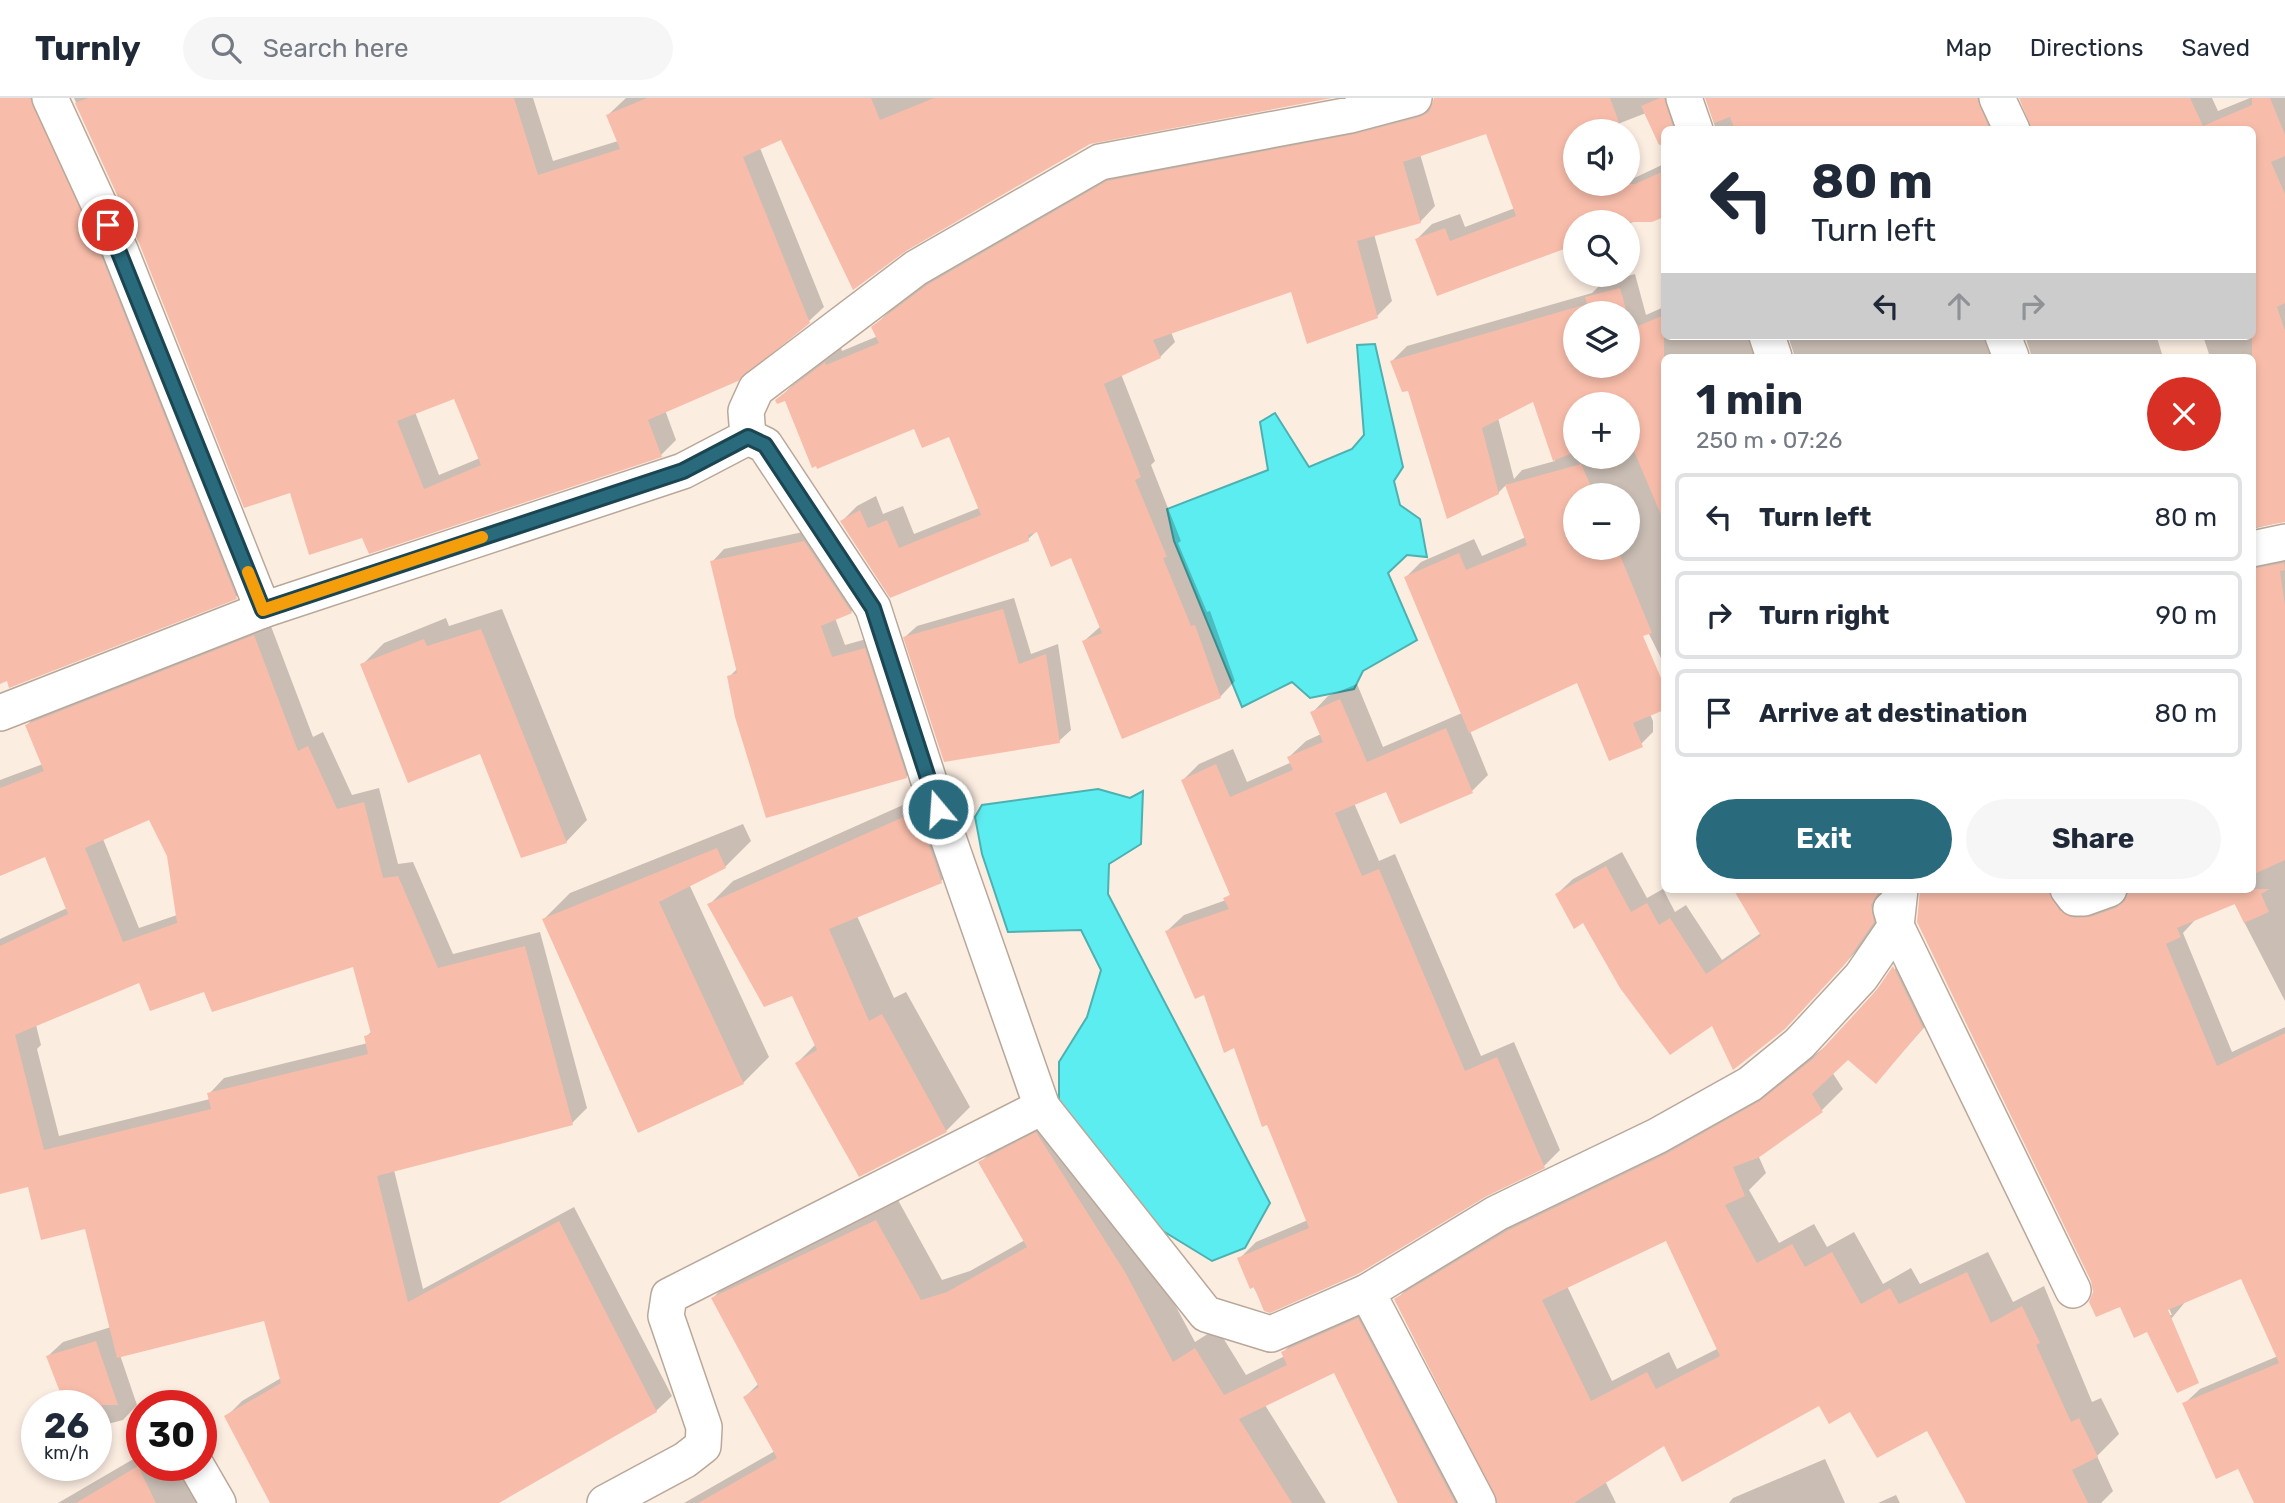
<!DOCTYPE html>
<meta charset="utf-8">
<style>
:root{--surface:#fff;--page:#f6f6f7;--text:#1f2937;--muted:#747a83;--line:#e0e1e3;--accent:#296a7d}
body{margin:0;font-family:Rubik,sans-serif;background:var(--page);color:var(--text);height:100vh;display:flex;flex-direction:column;font-size:26px;white-space:nowrap}
*{box-sizing:border-box;margin:0}
p{font-size:23px;color:var(--muted)}
.icon{flex:none;width:38px;height:38px;fill:none;stroke:currentColor;stroke-width:2;stroke-linecap:round;stroke-linejoin:round}
.map{position:relative;flex:1;overflow:hidden}
.details{position:absolute;left:1661px;top:256px;width:595px;height:539px;display:flex;flex-direction:column;background:var(--surface);border-radius:10px;box-shadow:0 4px 10px #0003}
.details>*{flex:none}
.hud{position:absolute;left:1661px;top:28px;width:595px;height:214px;border-radius:10px;box-shadow:0 4px 10px #0003;background:#fff;color:var(--text);overflow:hidden}
.controls{position:absolute;left:1563px;top:21px;display:grid;gap:14px}
.controls a{display:grid;place-items:center;width:77px;height:77px;border-radius:50%;background:var(--surface);box-shadow:0 4px 10px #0003;font-size:35px}
.speed{position:absolute;left:21px;top:1292px;display:flex;gap:14px;font-size:35px;font-weight:700;text-align:center}
.speed>*{display:grid;place-content:center;width:91px;height:91px;border-radius:50%;background:var(--surface);box-shadow:0 4px 10px #0003;line-height:1}
.speed small{font-size:18px;font-weight:400}
.speed .limit{border:10px solid #d22;background:#fff;color:#111}
.pin{position:absolute;display:grid;place-items:center;width:60px;height:60px;color:#fff;margin:-30px;border:4px solid #fff;border-radius:50%;box-shadow:0 2px 7px #0007}
.me{position:absolute;width:77px;margin:-38px;rotate:342deg;stroke-linejoin:round;filter:drop-shadow(0 0 5px #0008)}
.turn{display:flex;align-items:center;gap:24px;height:147px;padding:0 35px;font-size:32px}
.turn .icon{width:91px;height:91px;stroke-width:2.5}
.turn b{display:block;font-size:49px;line-height:60px}
.lanes{display:flex;align-items:center;height:66px;padding:0 35px;background:#0003;justify-content:center;gap:35px;direction:ltr}
.lanes .off{opacity:.35}
.round{display:grid;place-items:center;flex:none;width:74px;height:74px;border-radius:37px;background:var(--page)}
.head{display:flex;align-items:center;justify-content:space-between;height:119px;padding:0 35px}
h1{font-size:42px;font-weight:700;line-height:52px}
.button{display:flex;gap:14px;margin-top:auto;padding:14px 35px}
.button a{flex:1;height:80px;border-radius:42px;background:var(--accent);color:#fff;font-size:28px;font-weight:700;line-height:80px;text-align:center}
.button a+a{background:var(--page);color:var(--text)}
ul{padding:0;list-style:none}
li{display:flex;align-items:center;gap:21px;height:88px;margin:0 14px 10px;padding:0 21px;border:4px solid var(--line);border-radius:10px}
li div{flex:1}
li b{display:block;font-size:26px}
li em{font-style:normal}
header{display:flex;align-items:center;gap:42px;box-sizing:border-box;height:98px;padding:0 35px;background:var(--surface);border-bottom:2px solid var(--line)}
header strong{font-size:33px}
nav{display:flex;gap:38px;margin-inline-start:auto;font-size:24px}
.search{width:490px;height:63px;background:var(--page);display:flex;align-items:center;gap:18px;box-sizing:border-box;padding:0 24px;border-radius:38px;color:var(--muted);font-size:26px}
.map>svg:first-child{display:block}
.water{fill:#5cedf0;stroke:#4db0b1;stroke-width:2}
.shadow{fill:#0003;fill-rule:evenodd}
.building{fill:#f8bdaa;fill-rule:evenodd}
.lines{fill:none;stroke-linecap:round;stroke-linejoin:round}
.minor-casing{stroke:#b9a89a;stroke-width:38}
.minor{stroke:#fff;stroke-width:35}
.route-casing{stroke:#1b4551;stroke-width:18}
.route{stroke:#296a7d;stroke-width:12}
.slow{stroke:#f59e0b;stroke-width:12}
</style>
<header>
<strong>Turnly</strong>
<div class="search"><svg class="icon" aria-label="search" viewBox="0 0 24 24"><circle cx="10" cy="10" r="6"/><path d="M15 15l6 6"/></svg>Search here</div>
<nav><a>Map</a><a>Directions</a><a>Saved</a></nav>
</header>
<div class="map">
<svg width="2285" height="1405" viewBox="0 0 2285 1405">
<rect width="100%" height="100%" fill="#fcede1"/>
<g class="water">
<polygon points="1375,246 1403,369 1394,383 1400,407 1420,421 1427,459 1407,457 1388,475 1417,542 1363,573 1354,591 1310,600 1292,584 1242,609 1174,443 1167,411 1268,372 1260,324 1275,315 1309,369 1352,351 1364,337 1357,247"/>
<polygon points="1098,691 1130,700 1143,693 1141,746 1109,766 1108,796 1270,1105 1245,1150 1212,1163 1163,1133 1116,1085 1059,1002 1059,964 1087,919 1101,872 1081,832 1008,834 982,756 975,719 982,707"/>
</g>
<g class="shadow">
<polygon points="0,0 50,0 251,484 236,499 0,584"/>
<path d="M74 0H533L553 63 618 43 608 17 626 0H1315L782 40 760 50 824 209 808 224 665 312 676 342 661 357 363 438 291 393 140 144ZM455 299 480 360 439 377 415 314Z"/>
<polygon points="1435,0 1683,0 1696,32 1664,32 1664,54 1646,15 1610,29 1612,33 1575,33 1575,86 1628,86 1628,76 1630,82 1664,66 1664,117 1657,120 1655,116 1628,126 1575,124 1575,145 1438,196 1417,141 1432,126 1460,116 1465,129 1515,110 1487,33 1420,56 1435,108 1420,124 1374,136 1392,203 1377,218 1293,192 1171,234 1175,244 1160,259 1121,276 1155,363 1151,367 1181,443 1178,445 1207,514 1210,513 1235,583 1220,599 1084,543 1101,528 1072,458 1038,432 1028,441 891,497 842,423 857,408 876,398 883,416 903,408 914,436 979,410 950,337 786,301 777,302 793,287 841,250 842,253 878,238 873,229 889,214 944,172 1124,69 1370,22 1435,5"/>
<polygon points="1706,0 1997,0 2014,32 1716,32"/>
<polygon points="2020,0 2212,0 2218,13 2250,0 2285,0 2285,423 2252,431 2252,259 2210,259 2203,238 2252,238 2252,32 2032,32 2032,24"/>
<path d="M1635 176 1646 217 1664 209V238H1767L1776 259H1664V566L1615 468 1590 480 1653 623V634L1638 649 1578 583 1470 633 1488 677 1472 693 1387 691 1354 705 1379 763 1395 756 1481 958 1514 944 1560 1052 1544 1068 1265 1211 1239 1161 1256 1144 1308 1122 1235 947 1167 833 1184 817 1226 802 1231 795 1183 682 1199 666 1233 651 1247 684 1292 664 1289 659 1306 643 1321 636 1312 615 1328 598 1357 586 1383 649 1462 615 1406 479 1421 464 1474 441 1482 458 1526 439 1507 386 1498 395 1409 291 1392 263 1407 248 1592 195 1602 185ZM1575 215H1628V268H1575ZM1534 301 1555 363 1522 372 1514 381 1498 320ZM1575 306H1628V359H1575ZM1575 397H1628V450H1575Z"/>
<polygon points="1788,238 2003,238 2013,259 1795,259"/>
<polygon points="2025,238 2162,238 2157,240 2163,259 2032,259"/>
<polygon points="817,431 864,501 851,514 835,520 845,547 877,538 919,666 906,679 729,579 738,570 712,464 724,451"/>
<polygon points="2252,449 2285,453 2285,614 2252,561"/>
<polygon points="1014,500 1031,556 1058,546 1071,632 1059,643 905,539 917,528"/>
<polygon points="502,511 587,722 566,744 481,653 362,567 384,545 446,520 449,528"/>
<path d="M269 523 313 639 323 634 352 697 379 690 398 766 413 764 453 856 540 834 587 1010 572 1025 394 1072 423 1191 574 1109 672 1298 656 1313 496 1405H272L227 1318 242 1303 281 1280 265 1221 120 1257 137 1307 123 1322 96 1329V1307H67L48 1258 63 1244 111 1229 86 1128 29 1087 0 1094V841L67 810 46 757 0 776V682L43 666 27 627 42 612ZM150 720 169 758 177 817 139 830 103 741ZM354 867 372 933 366 939 368 945 224 980 209 996 210 1001 59 1038 37 951 41 947 36 927 140 883Z"/>
<polygon points="2285,618 2285,903 2227,791 2252,791 2252,629"/>
<polygon points="941,690 965,759 941,783 857,818 894,900 906,894 970,1009 946,1033 797,965 816,946 793,896 709,807 733,783"/>
<polygon points="743,726 751,743 725,769 689,786 769,959 743,985 544,821 570,795"/>
<polygon points="1622,754 1647,800 1663,791 1675,814 1686,807 1722,862 1761,835 1743,791 1886,791 1888,808 1860,849 1800,914 1713,925 1584,823 1557,796 1573,781"/>
<path d="M1921 791H2070L2107 805 2130 794V791L2183 792 2195 822 2183 835 2232 954 2285 929V1405H2256L2238 1368 2184 1306 2200 1291 2278 1258 2242 1178 2186 1203 2171 1221 2121 1206 2095 1194 2093 1183ZM2166 1204 2172 1217H2168Z"/>
<path d="M1915 848 1944 907 1876 984 1848 960 1832 974 1843 991 1822 1012 1758 1057 1766 1075 1749 1092 1779 1145 1814 1126 1827 1149 1854 1134 1883 1186 1911 1170 1920 1186 1988 1154 2013 1204 2044 1188 2092 1304 2101 1300 2119 1336 2097 1358 2113 1393 2101 1405H1968L1928 1330 1820 1305 1665 1345 1605 1383 1616 1405H1398L1335 1273 1265 1307 1326 1405H684L775 1353 745 1299 759 1285 713 1200 734 1178 898 1102 942 1182 970 1173 1025 1142 981 1064 1002 1043 1058 1014 1146 1153 1195 1244 1217 1230 1246 1277 1285 1258 1283 1254 1305 1233 1380 1200 1488 1401 1499 1404 1396 1202 1417 1180 1530 1112 1689 1035 1783 982 1831 944ZM1667 1141 1719 1250 1677 1271 1669 1254 1612 1283 1567 1188Z"/>
<polygon points="142,1356 142,1367 179,1367 197,1405 58,1405"/>
<polygon points="1825,1361 1845,1405 1729,1405 1733,1400"/>
<polygon points="1896,1397 1900,1405 1878,1405"/>
</g>
<g class="building">
<polygon points="0,0 30,0 102,160 237,501 9,590 7,583 0,586"/>
<path d="M88 0H514L538 77 620 51 606 17 647 0H871L880 22 934 0H1332L1090 46 906 153 853 192 781 42 743 59 810 225 738 283 648 322 662 359 369 456 362 440 309 457 290 395 244 410 139 145 75 5ZM454 301 481 367 424 391 397 323Z"/>
<polygon points="1434,0 1610,0 1620,27 1602,33 1575,33 1575,86 1635,86 1664,73 1664,119 1652,124 1575,124 1575,147 1437,198 1415,141 1445,130 1450,143 1516,118 1486,36 1403,64 1421,125 1357,143 1378,220 1307,246 1291,194 1153,242 1161,260 1104,286 1141,379 1135,382 1167,459 1163,460 1191,528 1195,527 1221,600 1122,641 1082,543 1102,535 1071,460 1051,469 1037,434 1028,437 1029,443 890,500 840,423 860,412 868,430 887,422 899,450 981,417 949,339 922,350 914,331 817,371 816,368 812,370 785,303 777,306 775,302 825,264 826,267 879,245 871,229 927,187 1107,83 1355,36 1420,19 1429,14"/>
<polygon points="1660,0 1664,0 1674,32 1664,32 1664,45 1659,47 1641,8"/>
<polygon points="1705,0 1977,0 1990,32 1735,32 1730,19 1714,25"/>
<polygon points="2019,0 2190,0 2203,28 2252,7 2252,0 2270,0 2285,37 2285,58 2271,64 2285,96 2285,205 2277,209 2285,233 2285,424 2252,430 2252,366 2255,366 2252,357 2252,32 2032,32"/>
<polygon points="1620,190 1627,215 1575,215 1575,268 1628,268 1628,218 1631,231 1664,217 1664,424 1628,339 1628,306 1575,306 1575,354 1553,363 1533,304 1482,330 1499,396 1447,421 1408,293 1402,294 1390,263 1587,206 1585,199"/>
<polygon points="1581,366 1595,397 1575,397 1575,450 1617,450 1652,535 1643,538 1664,587 1664,612 1633,625 1643,649 1609,663 1577,585 1469,635 1404,479 1459,455 1466,472 1527,447 1505,387"/>
<polygon points="804,443 852,515 821,528 832,559 865,550 907,680 766,720 735,619 727,578 737,575 710,463"/>
<polygon points="2284,465 2285,472 2280,473 2285,508 2285,762 2252,777 2252,471"/>
<polygon points="1003,511 1019,566 1046,556 1060,645 944,664 903,539"/>
<polygon points="481,531 567,745 521,760 480,656 408,685 360,566 424,541 427,548"/>
<path d="M254 537 298 653 308 648 337 711 364 704 383 780 398 778 438 870 525 848 573 1027 377 1078 408 1204 559 1123 657 1314 499 1405H270L224 1318 281 1285 264 1223 117 1260 85 1131 41 1142 28 1089 0 1096V848L68 816 45 759 0 778V690L44 673 25 627ZM149 722 167 758 177 825 123 844 85 750ZM353 869 371 936 364 938 368 956 207 995 211 1011 44 1052 15 937 139 885 150 913 204 894 212 914Z"/>
<polygon points="1340,601 1367,664 1446,630 1473,695 1400,726 1386,694 1335,715 1362,778 1379,771 1465,973 1497,959 1545,1070 1487,1098 1358,1176 1270,1215 1264,1213 1254,1189 1250,1191 1237,1160 1309,1130 1267,1027 1262,1029 1234,950 1224,955 1204,897 1195,901 1165,833 1229,811 1223,800 1230,797 1181,682 1216,666 1230,699 1293,672 1287,659 1323,644 1310,614"/>
<polygon points="917,713 942,785 829,831 869,923 882,916 947,1034 859,1079 795,965 817,952 792,898 764,909 707,806"/>
<polygon points="717,750 726,770 659,804 744,986 638,1035 542,821"/>
<polygon points="1606,768 1631,814 1647,805 1659,827 1670,820 1706,876 1761,838 1733,791 1880,791 1871,807 1874,824 1845,866 1785,931 1733,972 1712,928 1670,957 1620,890 1583,825 1574,831 1555,796"/>
<polygon points="1920,791 2048,791 2059,812 2075,820 2090,819 2116,810 2125,803 2129,791 2270,791 2261,796 2269,814 2244,825 2235,806 2177,830 2181,839 2166,846 2217,968 2285,935 2285,1405 2254,1405 2238,1371 2216,1381 2182,1305 2279,1265 2241,1181 2168,1212 2199,1285 2177,1295 2147,1234 2134,1240 2120,1209 2096,1219 2089,1204 2093,1194 2091,1183 1917,824"/>
<path d="M1893 868 1923 930 1876 986 1848 962 1812 996 1823 1014 1758 1060 1733 1069 1745 1098 1725 1107 1757 1165 1792 1146 1805 1169 1832 1154 1861 1206 1890 1190 1899 1206 1967 1174 1991 1225 2022 1208 2040 1245 2036 1247 2071 1324 2079 1320 2098 1359 2072 1372 2088 1405H1966L1927 1333 1877 1360 1850 1314 1829 1326 1819 1308 1682 1384 1664 1348 1574 1405H1498L1394 1201 1507 1133 1666 1056 1760 1003 1814 960 1876 893ZM1666 1143 1720 1258 1656 1291 1647 1274 1591 1303 1542 1202Z"/>
<polygon points="1036,1034 1125,1174 1173,1264 1195,1250 1224,1297 1287,1267 1281,1254 1358,1220 1455,1405 1398,1405 1334,1275 1239,1321 1292,1405 698,1405 777,1360 743,1299 759,1289 711,1200 876,1122 921,1202 947,1194 1027,1149 978,1064"/>
<polygon points="96,1243 118,1307 65,1307 46,1258"/>
<polygon points="138,1368 156,1405 76,1405"/>
</g>
<g class="lines">
<defs>
<g id="minor">
<polyline points="50,0 120,152 263,512"/>
<polyline points="1684,0 1695,32"/>
<polyline points="1997,0 2012,32"/>
<polyline points="1767,238 1774,259"/>
<polyline points="2003,238 2011,259"/>
<polyline points="748,339 765,347 873,510 938,711 1042,1009 1206,1216 1271,1236 1367,1194 1497,1115 1657,1038 1750,986 1799,946 1861,879 1896,828 1900,791"/>
<polyline points="2252,451 2285,444"/>
<polyline points="0,615 263,512 683,373 748,339 746,313 756,291 916,170 1100,64 1350,17 1414,0"/>
<polyline points="2068,791 2075,800 2084,800 2109,791"/>
<polyline points="1891,811 1896,828 2073,1192"/>
<polyline points="1367,1194 1478,1405"/>
<polyline points="196,1367 218,1405"/>
<polyline points="605,1405 685,1362 703,1348 704,1329 666,1218 669,1198 1042,1009"/>
</g>
</defs>
<use href="#minor" class="minor-casing"/>
<use href="#minor" class="minor"/>
</g>
<g class="lines">
<defs>
<polyline id="route" points="108,127 263,512 683,373 748,339 765,347 873,510 938,711"/>
</defs>
<use href="#route" class="route-casing"/>
<use href="#route" class="route"/>
<polyline class="slow" points="248,474 263,512 482,439"/>
</g>
</svg>
<div class="controls">
<a><svg class="icon" aria-label="sound" viewBox="0 0 24 24"><path d="M4 9h4l5-4v14l-5-4H4zM17 9q2 3 0 6"/></svg></a>
<a><svg class="icon" aria-label="search" viewBox="0 0 24 24"><circle cx="10" cy="10" r="6"/><path d="M15 15l6 6"/></svg></a>
<a><svg class="icon" aria-label="layers" viewBox="0 0 24 24"><path d="M12 4l9 5-9 5-9-5zM3 14l9 5 9-5"/></svg></a>
<a>+</a>
<a>−</a>
</div>
<div class="speed"><div>26<small>km/h</small></div><div class="limit">30</div></div>
<div class="pin" style="left:108px;top:127px;background:#d93025"><svg class="icon" aria-label="arrive" viewBox="0 0 24 24"><path d="M6 21V4h12l-3 4 3 4H6"/></svg></div>
<svg class="me" style="left:938px;top:711px" viewBox="-20 -20 40 40"><circle r="17" fill="#296a7d" stroke="#fff" stroke-width="3"/><path d="M0-11L8 9 0 5-8 9z" fill="#fff"/></svg>
<div class="hud">
<div class="turn"><svg class="icon" aria-label="left" viewBox="0 0 24 24"><path d="M17 20v-9H6M10 6l-5 5 5 5"/></svg><div><b>80 m</b>Turn left</div></div>
<div class="lanes"><svg class="icon" aria-label="left" viewBox="0 0 24 24"><path d="M17 20v-9H6M10 6l-5 5 5 5"/></svg><svg class="icon off" aria-label="ahead" viewBox="0 0 24 24"><path d="M12 20V5M6 11l6-6 6 6"/></svg><svg class="icon off" aria-label="right" viewBox="0 0 24 24"><path d="M7 20v-9h11M14 6l5 5-5 5"/></svg></div>
</div>
<section class="details">
<div class="head"><div><h1>1 min</h1><p>250 m · 07:26</p></div><a class="round" style="background:#d93025;color:#fff"><svg class="icon" aria-label="close" viewBox="0 0 24 24"><path d="M6 6l12 12M18 6L6 18"/></svg></a></div>
<ul>
<li><svg class="icon" aria-label="left" viewBox="0 0 24 24"><path d="M17 20v-9H6M10 6l-5 5 5 5"/></svg><div><b>Turn left</b></div><em>80 m</em></li>
<li><svg class="icon" aria-label="right" viewBox="0 0 24 24"><path d="M7 20v-9h11M14 6l5 5-5 5"/></svg><div><b>Turn right</b></div><em>90 m</em></li>
<li><svg class="icon" aria-label="arrive" viewBox="0 0 24 24"><path d="M6 21V4h12l-3 4 3 4H6"/></svg><div><b>Arrive at destination</b></div><em>80 m</em></li>
</ul>
<div class="button"><a>Exit</a><a>Share</a></div>
</section>
</div>
